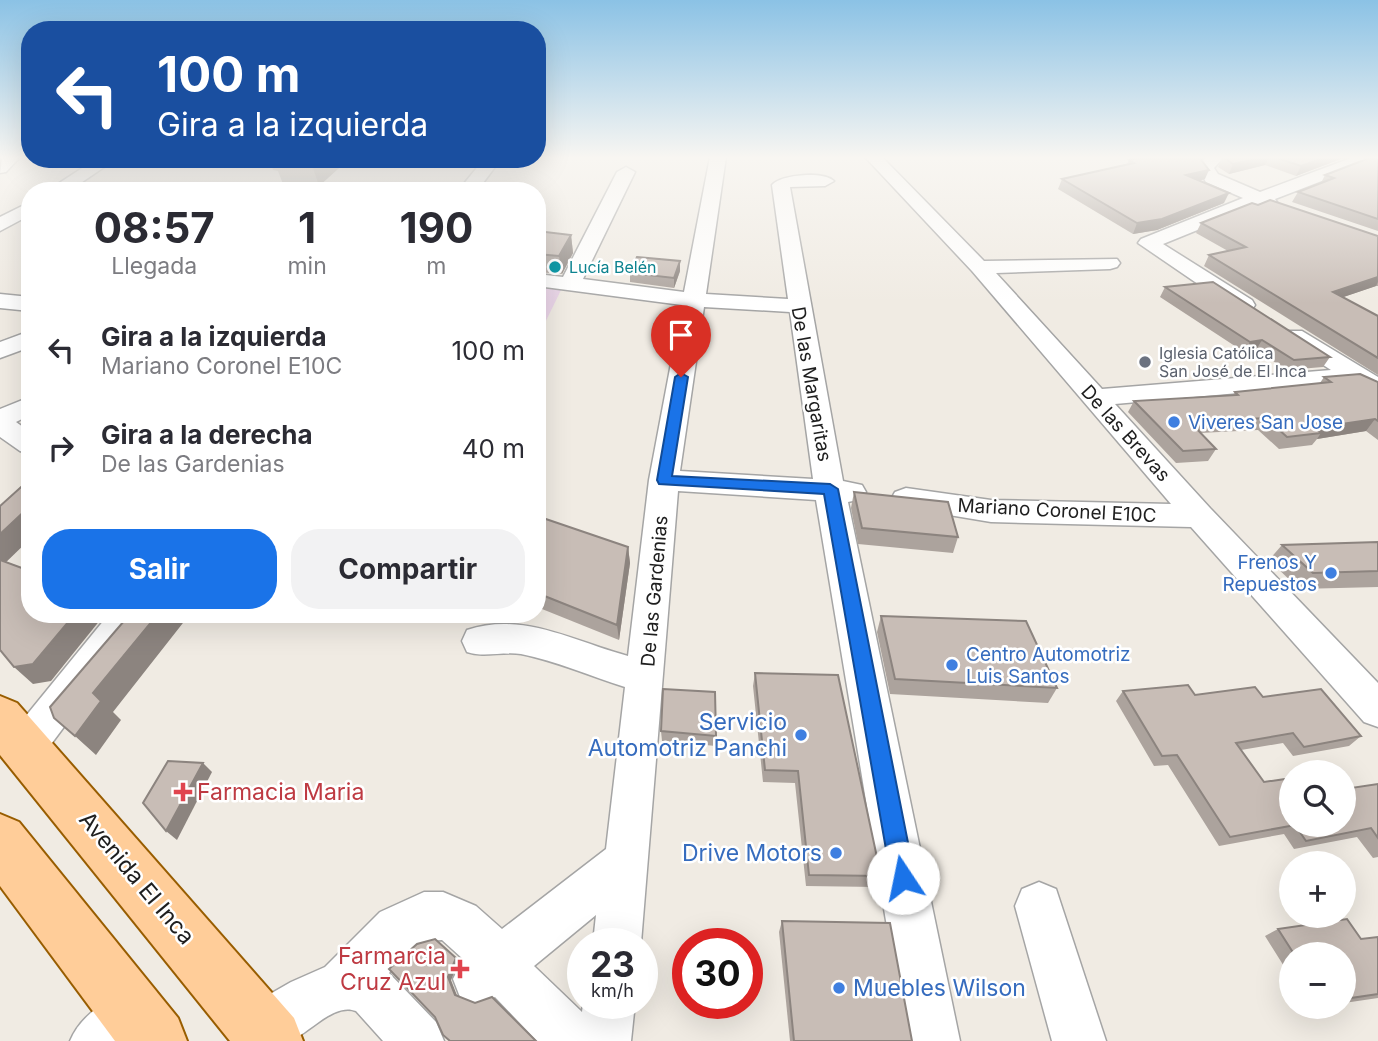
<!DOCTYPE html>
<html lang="es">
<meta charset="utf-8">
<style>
:root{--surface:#fff;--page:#f2f2f3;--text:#2b2b33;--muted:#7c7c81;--accent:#1a73e8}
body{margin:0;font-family:Inter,sans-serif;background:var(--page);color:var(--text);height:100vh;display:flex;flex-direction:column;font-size:26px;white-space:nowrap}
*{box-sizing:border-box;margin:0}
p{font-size:23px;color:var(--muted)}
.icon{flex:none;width:38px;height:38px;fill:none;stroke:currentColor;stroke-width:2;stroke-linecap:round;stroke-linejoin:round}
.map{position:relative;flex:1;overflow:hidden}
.drawer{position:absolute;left:21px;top:182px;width:525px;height:441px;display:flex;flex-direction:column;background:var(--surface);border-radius:28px;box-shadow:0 7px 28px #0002}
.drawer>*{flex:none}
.guide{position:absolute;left:21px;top:21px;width:525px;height:147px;border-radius:28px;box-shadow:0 7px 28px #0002;background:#1a4fa0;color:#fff;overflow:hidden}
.tools{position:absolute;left:1279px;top:760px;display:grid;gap:14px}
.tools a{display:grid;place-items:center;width:77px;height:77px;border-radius:50%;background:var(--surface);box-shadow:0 7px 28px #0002;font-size:35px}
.speed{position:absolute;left:567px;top:928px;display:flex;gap:14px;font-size:35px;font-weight:700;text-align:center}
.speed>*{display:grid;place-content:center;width:91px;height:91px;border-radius:50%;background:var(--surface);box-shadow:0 7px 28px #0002;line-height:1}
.speed small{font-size:18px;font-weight:400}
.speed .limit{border:10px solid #d22;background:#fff;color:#111}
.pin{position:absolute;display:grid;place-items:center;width:60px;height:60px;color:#fff;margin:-72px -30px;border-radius:50% 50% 50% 0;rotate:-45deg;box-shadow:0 0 7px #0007}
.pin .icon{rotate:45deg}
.me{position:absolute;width:77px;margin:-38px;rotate:349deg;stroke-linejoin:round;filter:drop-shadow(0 0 5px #0008)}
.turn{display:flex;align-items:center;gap:24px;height:147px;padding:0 21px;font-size:32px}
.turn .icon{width:91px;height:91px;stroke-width:2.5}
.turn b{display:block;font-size:49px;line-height:60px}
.eta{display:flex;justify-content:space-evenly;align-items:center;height:119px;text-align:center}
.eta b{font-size:42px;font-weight:700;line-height:49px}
.primary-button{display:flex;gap:14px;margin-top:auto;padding:14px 21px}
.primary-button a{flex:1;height:80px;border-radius:28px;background:var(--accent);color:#fff;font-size:28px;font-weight:700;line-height:80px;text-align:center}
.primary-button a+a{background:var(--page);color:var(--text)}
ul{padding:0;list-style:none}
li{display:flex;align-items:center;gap:21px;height:98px;padding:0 21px}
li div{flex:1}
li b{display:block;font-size:26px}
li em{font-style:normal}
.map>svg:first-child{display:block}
.industrial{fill:#e9d4e7}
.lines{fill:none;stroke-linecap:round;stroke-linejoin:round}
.minor-casing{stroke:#a5a5a5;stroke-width:3}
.major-casing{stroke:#985d00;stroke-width:4}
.minor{fill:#fff;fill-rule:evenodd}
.major{fill:#ffcd99;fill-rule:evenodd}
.wall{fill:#aca39d}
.shaded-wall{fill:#8c847f}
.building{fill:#c8bdb6;stroke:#8c847f;stroke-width:2}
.route{fill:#1a73e8;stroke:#114b97;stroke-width:2}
.culture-dot{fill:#0f9aa8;stroke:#fff;stroke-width:2.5}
.worship-dot{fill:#6b7280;stroke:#fff;stroke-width:2.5}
.shop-dot{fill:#3f7fe0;stroke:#fff;stroke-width:2.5}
.health-dot{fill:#e0444e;stroke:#fff;stroke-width:2.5}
.labels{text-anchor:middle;stroke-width:5;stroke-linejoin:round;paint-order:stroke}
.far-culture-label{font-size:16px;fill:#0d838f;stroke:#fff;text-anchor:start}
.far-worship-label{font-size:16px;fill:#5b616d;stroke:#fff;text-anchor:start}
.street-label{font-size:19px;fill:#1e1e1e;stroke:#fff}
.shop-label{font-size:19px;fill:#366cbe;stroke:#fff;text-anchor:start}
.near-shop-label{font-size:23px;fill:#366cbe;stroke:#fff;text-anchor:end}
.near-health-label{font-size:23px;fill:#be3a42;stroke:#fff;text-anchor:start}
.near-street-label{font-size:23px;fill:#1e1e1e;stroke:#fff}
</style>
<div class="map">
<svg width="1378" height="1041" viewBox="0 0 1378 1041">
<rect width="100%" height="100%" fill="#f0ebe3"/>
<polygon class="industrial" points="537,284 563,286 542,329 537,328"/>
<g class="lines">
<defs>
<g id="minor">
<polygon points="2,157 20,157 6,172 0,173"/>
<path d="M710 157H726L706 294 788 299 772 185C781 174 824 171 834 181L825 186 790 187 843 481 862 485 866 492 862 499 848 502 960 1041H906L816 500 678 491 641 943H593L596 915 534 966 582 1012 583 1003H635L631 1041H537L495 997 478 1004 460 997 453 979 463 959 442 940C416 940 406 955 389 973L436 1022 444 1041H383L356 1011C334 1002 310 1033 291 1040 277 1041 254 1041 240 1041L235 1029 242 1010 291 982 325 967 380 912 424 892H443L476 906 502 929 606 849 625 687C590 676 556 661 521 654 502 651 485 658 467 652L462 641 467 630C523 611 575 642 628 656L649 480 682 305 537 286V274L563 277 617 172 626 167 635 172 583 279 684 292ZM704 307 790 312 813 479 680 471Z"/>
<polygon points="865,157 882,157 984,261 1117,259 1120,263 1117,267 1110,269 996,273 1102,389 1331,370 1286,341 1282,336 1286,331 1302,331 1378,377 1378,396 1352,383 1115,404 1210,508 1378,683 1378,727 1364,722 1191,527 991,522 895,506 891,499 895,492 906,488 991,500 1171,504 972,271"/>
<polygon points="1206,157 1224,157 1214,168 1218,174 1260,192 1354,157 1378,157 1376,160 1275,199 1277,202 1274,206 1259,205 1163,244 1252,300 1255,305 1252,310 1236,310 1138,243 1141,239 1243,198 1206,182 1197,167"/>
<polygon points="96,159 116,159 69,191 47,191"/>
<polygon points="484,159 501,159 477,191 458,191"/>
<polygon points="30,202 30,215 0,231 0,217"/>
<polygon points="0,294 30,297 30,311 0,308"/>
<polygon points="30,331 30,347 0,358 0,342"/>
<polygon points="30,397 30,415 16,422 30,432 30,454 20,451 0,437 0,409"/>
<polygon points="109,614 148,614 40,759 26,765 12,759 6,746 12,733"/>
<polygon points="1039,882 1056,889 1106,1041 1052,1041 1015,906 1022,889"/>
<path d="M135 988 153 996 161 1014 153 1032 141 1041H70C82 1013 108 999 135 988Z"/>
</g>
<g id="major">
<polygon points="0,696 17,703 294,1018 303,1041 230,1041 0,755"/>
<polygon points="0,814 19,822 178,1018 187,1041 115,1041 0,886"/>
</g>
</defs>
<use href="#minor" class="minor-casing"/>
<use href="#major" class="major-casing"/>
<use href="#minor" class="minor"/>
<use href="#major" class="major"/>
</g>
<g class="wall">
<polygon points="1133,157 1203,157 1201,160 1205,179 1199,181 1224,203 1157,230 1133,234 1058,189 1062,179 1127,164 1129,160 1136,159"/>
<polygon points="1223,157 1346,157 1296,176 1265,165 1229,174 1218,167"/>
<polygon points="1378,157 1378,231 1292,202 1298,192 1321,183 1325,175"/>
<polygon points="269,159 349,159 319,186 283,184 278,171 273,170"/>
<polygon points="1258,205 1378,236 1378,286 1376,286 1343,297 1378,316 1378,375 1204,266 1209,255 1228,251 1196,233 1201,223"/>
<polygon points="537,231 571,235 573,253 562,274 537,272"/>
<polygon points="680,271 674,288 630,282 630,273"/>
<polygon points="1165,287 1330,357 1323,367 1287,370 1256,350 1244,352 1160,297"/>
<polygon points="1324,377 1378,382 1378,440 1366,431 1317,439 1312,445 1279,449 1258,430 1200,433 1216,449 1208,461 1176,463 1128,412 1134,401 1233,395 1235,392 1320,383"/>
<polygon points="854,492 958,537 953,553 858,544 851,508"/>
<polygon points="537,516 628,547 630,563 619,640 537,607"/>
<polygon points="1378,542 1378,587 1299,589 1269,560 1282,545"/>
<polygon points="881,616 1057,688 1048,703 890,694 877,632"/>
<polygon points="755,673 881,876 876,887 806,886 795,783 763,782 753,686"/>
<polygon points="1123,691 1195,695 1263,697 1361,736 1349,746 1293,756 1283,743 1241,750 1292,824 1378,784 1378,857 1373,858 1357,837 1294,849 1284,834 1219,846 1168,765 1154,766 1116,701"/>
<polygon points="661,731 716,736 716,746 662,741"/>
<polygon points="782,921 912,1041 790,1041 779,932"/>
<polygon points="1278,929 1361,939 1378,937 1378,998 1344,1003 1344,954 1292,954 1292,979 1265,936"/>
</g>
<g class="shaded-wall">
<polygon points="1264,157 1269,157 1265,165 1229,174 1233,164"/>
<polygon points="1326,157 1346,157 1296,176 1301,166"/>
<polygon points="310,159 349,159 319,186"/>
<polygon points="1209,170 1205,179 1182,185 1186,175"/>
<polygon points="1229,193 1224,203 1157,230 1133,234 1137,223"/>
<polygon points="571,235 573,253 562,274 559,256"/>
<polygon points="680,261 680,271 674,288 674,278"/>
<polygon points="1378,277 1378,282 1376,286 1326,303 1333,292"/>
<polygon points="1262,340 1256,350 1244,352 1250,342"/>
<polygon points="1375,419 1366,431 1317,439 1321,433 1315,428"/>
<polygon points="30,506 30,539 0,568 0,534"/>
<polygon points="628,547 630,563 619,640 617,625"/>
<polygon points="75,614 105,614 51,681 33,684 14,667"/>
<polygon points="158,614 190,614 113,712 121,720 96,755 75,736 93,693"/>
<polygon points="203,763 212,772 177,840 166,831"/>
<polygon points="456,958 459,962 451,980 458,998 455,995 448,977"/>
</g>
<g class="building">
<polygon points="1144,157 1199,157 1209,170 1186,175 1229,193 1162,219 1137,223 1062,179 1134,163 1129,160"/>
<polygon points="1223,157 1264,157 1233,164"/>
<polygon points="1274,157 1326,157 1301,166"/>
<polygon points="1372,157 1378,157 1378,219 1298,192 1334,178 1325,175"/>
<polygon points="1270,200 1378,236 1378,277 1333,292 1378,316 1378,358 1209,255 1246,247 1201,223 1252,203 1258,205"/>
<polygon points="537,231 571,235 559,256 537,254"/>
<polygon points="637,257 680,261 674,278 630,273"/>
<polygon points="1213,282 1330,357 1294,360 1262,340 1250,342 1165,287"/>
<polygon points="1360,374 1378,382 1378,421 1375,419 1315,428 1321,433 1287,437 1266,418 1190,422 1216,449 1183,451 1134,401 1238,395 1235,392 1331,382 1324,377"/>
<polygon points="30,479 30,506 0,534 0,506"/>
<polygon points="854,492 948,502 958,537 862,528"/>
<polygon points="537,516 628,547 617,625 537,593"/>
<polygon points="1378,542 1378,571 1313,573 1282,545"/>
<polygon points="0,560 30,571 30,614 75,614 33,664 14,667 0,650"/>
<polygon points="130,614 158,614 93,693 101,701 75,736 54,718 50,707"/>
<polygon points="881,616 1026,621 1057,688 895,679"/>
<polygon points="755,673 838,675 881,876 809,875 798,771 765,770"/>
<polygon points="1188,685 1195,695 1255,687 1263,697 1321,689 1361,736 1304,747 1293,733 1236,743 1264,782 1292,778 1292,824 1344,824 1344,789 1378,784 1378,838 1371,828 1306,841 1295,825 1230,837 1177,755 1162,756 1123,691"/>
<polygon points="663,689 715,692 716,736 661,731"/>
<polygon points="168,761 203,763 166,831 143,803"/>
<polygon points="1347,919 1361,939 1378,937 1378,994 1344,999 1344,954 1294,954 1278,929"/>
<polygon points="782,921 890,923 912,1041 794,1041"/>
<polygon points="435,939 456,958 448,977 455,995 475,1003 492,997 536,1041 450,1041 443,1035 435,1017 389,969 417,944"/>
</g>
<linearGradient id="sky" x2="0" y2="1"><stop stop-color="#8bc2e5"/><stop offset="0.52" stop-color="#f8f6f2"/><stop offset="1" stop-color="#f8f6f2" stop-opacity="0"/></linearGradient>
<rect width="1378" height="303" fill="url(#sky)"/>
<polygon class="route" points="681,373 688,377 672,476 830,484 838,489 915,878 911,886 903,890 895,886 891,878 824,494 659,484 657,480 675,377"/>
<circle class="culture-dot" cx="555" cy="267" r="7"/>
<circle class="worship-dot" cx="1145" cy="362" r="7"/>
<g class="shop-dot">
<circle cx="1174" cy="422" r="7"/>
<circle cx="1331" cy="573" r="7"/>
<circle cx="952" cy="665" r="7"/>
<circle cx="801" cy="735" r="7"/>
<circle cx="836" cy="853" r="7"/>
<circle cx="839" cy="988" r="7"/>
</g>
<g class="health-dot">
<path d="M179.5 781.5h7v7h7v7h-7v7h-7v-7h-7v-7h7z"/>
<path d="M456.5 958.5h7v7h7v7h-7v7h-7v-7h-7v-7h7z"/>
</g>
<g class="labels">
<g class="far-culture-label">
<text x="569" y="273">Lucía Belén</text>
</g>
<g class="far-worship-label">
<text x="1159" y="359">Iglesia Católica<tspan x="1159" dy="18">San José de El Inca</tspan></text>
</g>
<g class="street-label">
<text transform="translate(812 384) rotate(80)" y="7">De las Margaritas</text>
<text transform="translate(1126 433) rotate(48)" y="7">De las Brevas</text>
<text transform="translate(1057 510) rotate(3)" y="7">Mariano Coronel E10C</text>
<text transform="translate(654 591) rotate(-85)" y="7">De las Gardenias</text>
</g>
<g class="shop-label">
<text x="1188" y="429">Viveres San Jose</text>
<text x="1317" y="569" text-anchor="end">Frenos Y<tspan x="1317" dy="22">Repuestos</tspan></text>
<text x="966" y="661">Centro Automotriz<tspan x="966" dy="22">Luis Santos</tspan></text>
</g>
<g class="near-shop-label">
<text x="787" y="730">Servicio<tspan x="787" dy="26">Automotriz Panchi</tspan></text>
<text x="822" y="861">Drive Motors</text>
<text x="853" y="996" text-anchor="start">Muebles Wilson</text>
</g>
<g class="near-health-label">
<text x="197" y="800">Farmacia Maria</text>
<text x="446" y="964" text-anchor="end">Farmarcia<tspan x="446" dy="26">Cruz Azul</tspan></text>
</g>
<g class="near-street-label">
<text transform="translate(137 878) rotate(50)" y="8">Avenida El Inca</text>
</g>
</g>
</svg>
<div class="tools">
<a><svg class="icon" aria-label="search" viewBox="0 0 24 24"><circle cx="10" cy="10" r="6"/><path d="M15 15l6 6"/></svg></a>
<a>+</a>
<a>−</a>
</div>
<div class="speed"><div>23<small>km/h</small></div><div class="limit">30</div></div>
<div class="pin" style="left:681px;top:377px;background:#d93025"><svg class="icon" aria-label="arrive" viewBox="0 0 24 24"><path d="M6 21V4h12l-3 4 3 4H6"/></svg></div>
<svg class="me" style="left:903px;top:878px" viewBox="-20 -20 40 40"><circle r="19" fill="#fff"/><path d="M0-13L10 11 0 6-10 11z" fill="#1a73e8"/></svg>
<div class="guide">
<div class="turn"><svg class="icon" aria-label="left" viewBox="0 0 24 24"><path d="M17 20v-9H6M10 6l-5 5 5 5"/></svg><div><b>100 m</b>Gira a la izquierda</div></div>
</div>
<section class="drawer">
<div class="eta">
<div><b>08:57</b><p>Llegada</p></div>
<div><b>1</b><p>min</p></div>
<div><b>190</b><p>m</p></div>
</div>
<ul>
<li><svg class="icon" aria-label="left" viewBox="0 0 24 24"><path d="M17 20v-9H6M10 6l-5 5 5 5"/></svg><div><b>Gira a la izquierda</b><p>Mariano Coronel E10C</p></div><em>100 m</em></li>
<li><svg class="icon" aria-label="right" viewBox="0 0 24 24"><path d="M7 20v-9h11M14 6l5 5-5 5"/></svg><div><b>Gira a la derecha</b><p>De las Gardenias</p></div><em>40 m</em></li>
</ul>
<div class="primary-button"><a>Salir</a><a>Compartir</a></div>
</section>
</div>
